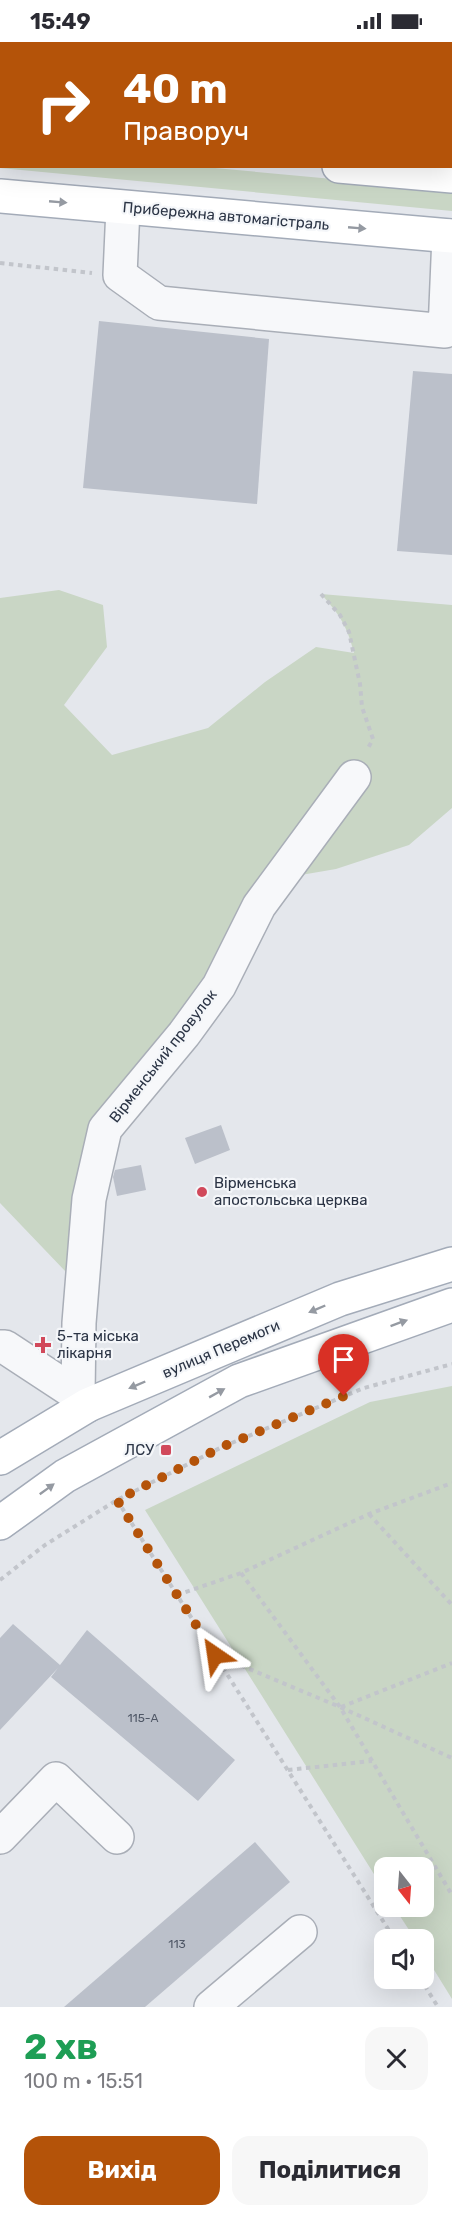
<!DOCTYPE html>
<html lang="uk">
<meta charset="utf-8">
<style>
:root{--surface:#fff;--page:#f7f7f7;--text:#2b2b33;--muted:#7c7c81;--accent:#b45309}
body{margin:0;font-family:Rubik,sans-serif;background:var(--page);color:var(--text);height:100vh;display:flex;flex-direction:column;font-size:22px;white-space:nowrap}
*{box-sizing:border-box;margin:0}
p{font-size:20px;color:var(--muted)}
.icon{flex:none;width:33px;height:33px;fill:none;stroke:currentColor;stroke-width:2;stroke-linecap:round;stroke-linejoin:round}
.map{position:relative;height:1965px;overflow:hidden}
.sheet{display:flex;flex-direction:column;background:var(--surface);flex:1}
.sheet>*{flex:none}
.hud{position:absolute;left:0px;top:0px;width:453px;height:126px;box-shadow:0 6px 24px #0002;background:#b45309;color:#fff;overflow:hidden}
.needle{width:39px;rotate:163deg}
.tools{position:absolute;left:374px;top:1815px;display:grid;gap:12px}
.tools a{display:grid;place-items:center;width:60px;height:60px;border-radius:12px;background:var(--surface);box-shadow:0 6px 24px #0002;font-size:30px}
.pin{position:absolute;display:grid;place-items:center;width:51px;height:51px;color:#fff;margin:-62px -26px;border-radius:50% 50% 50% 0;rotate:-45deg;box-shadow:0 0 6px #0007}
.pin .icon{rotate:45deg}
.me{position:absolute;width:66px;margin:-33px;rotate:328deg;stroke-linejoin:round;filter:drop-shadow(0 0 4px #0008)}
.turn{display:flex;align-items:center;gap:21px;height:126px;padding:0 24px;font-size:27px}
.turn .icon{width:78px;height:78px;stroke-width:2.5}
.turn b{display:block;font-size:42px;line-height:51px}
.round{display:grid;place-items:center;flex:none;width:63px;height:63px;border-radius:18px;background:var(--page)}
.head{display:flex;align-items:center;justify-content:space-between;height:102px;padding:0 24px}
h1{font-size:36px;font-weight:700;line-height:45px;color:#1e9e55}
.cta{display:flex;gap:12px;margin-top:auto;padding:12px 24px}
.cta a{flex:1;height:69px;border-radius:18px;background:var(--accent);color:#fff;font-size:24px;font-weight:700;line-height:69px;text-align:center}
.cta a+a{background:var(--page);color:var(--text)}
.status{display:flex;justify-content:space-between;align-items:center;height:42px;padding:0 30px;background:var(--surface);direction:ltr}
.status svg{height:16px;fill:currentColor}
.map>svg:first-child{display:block}
.green{fill:#c9d6c5}
.building{fill:#bbc0ca}
.lines{fill:none;stroke-linecap:round;stroke-linejoin:round}
.minor-casing{stroke:#a9aeb7;stroke-width:36}
.major-casing{stroke:#a3abb8;stroke-width:36}
.path{stroke:#c2c5cb;stroke-width:4;stroke-dasharray:4.5 4.5;stroke-linecap:butt}
.minor{stroke:#f7f8fa;stroke-width:33}
.major{stroke:#fff;stroke-width:33}
.oneway{fill:#959aa2}
.route{stroke:#b45309;stroke-width:10;stroke-dasharray:0 18}
.poi-dot{fill:#d1495b;stroke:#f4f6f9;stroke-width:2}
.labels{text-anchor:middle;stroke-width:4.5;stroke-linejoin:round;paint-order:stroke}
.number-label{font-size:12px;fill:#4f5766}
.street-label{font-size:15px;fill:#2b3445;stroke:#f4f6f9}
.poi-label{font-size:15px;fill:#2b3445;stroke:#f4f6f9;text-anchor:start}
</style>
<div class="status"><b>15:49</b><svg viewBox="0 0 49 12"><path d="M0 12V9h3v3zM5 12V6h3v6zM10 12V3h3v9zM15 12V0h3v12zM26 1h20v11H26zM47 4h2v5h-2z"/></svg></div>
<div class="map">
<svg width="452" height="1965" viewBox="0 0 452 1965">
<rect width="100%" height="100%" fill="#e4e7ec"/>
<g class="green">
<polygon points="0,0 452,0 452,57 452,2 2,2 1,16"/>
<polygon points="0,105 2,124 204,125 452,148 452,169 0,126"/>
<path d="M59 548 103 563 107 605 64 663 112 713 208 686 265 640 316 605 354 611C347 584 340 573 321 552L452 563V766L409 803 336 827 260 840 197 965 80 1145 66 1230 0 1161V556Z"/>
<polygon points="452,1344 452,1957 423,1910 423,1898 415,1897 394,1865 423,1864 423,1826 384,1826 384,1848 145,1468 370,1360"/>
</g>
<g class="building">
<polygon points="99,279 269,297 257,462 83,446"/>
<polygon points="413,329 452,332 452,513 397,509"/>
<polygon points="221,1083 230,1108 195,1122 185,1096"/>
<polygon points="141,1123 146,1148 117,1154 113,1135 115,1128"/>
<polygon points="13,1582 60,1623 87,1588 235,1718 198,1759 51,1635 58,1626 0,1688 0,1596"/>
<polygon points="255,1800 290,1840 145,1965 64,1965"/>
</g>
<g class="lines">
<defs>
<g id="minor">
<polyline points="72,0 72,2"/>
<polyline points="123,166 120,233 159,261 445,289 449,194"/>
<polyline points="0,1305 5,1305 78,1353"/>
<polyline points="88,1363 78,1353 79,1281 89,1157 105,1087 184,992 219,944 259,864 354,735"/>
<polyline points="0,1795 56,1737 117,1795"/>
<polyline points="211,1965 300,1890"/>
</g>
<g id="major">
<polyline points="0,96 2,97"/>
<polyline points="339,124 452,134"/>
<polyline points="0,154 452,194"/>
<polyline points="0,1416 88,1363 340,1257 452,1222"/>
<polyline points="0,1481 65,1434 239,1339 452,1263"/>
</g>
</defs>
<use href="#minor" class="minor-casing"/>
<use href="#major" class="major-casing"/>
<g class="path">
<polyline points="0,16 2,16"/>
<polyline points="0,221 92,231"/>
<polyline points="321,552 340,573 349,590 360,642 362,665 373,697 367,708"/>
<polyline points="117,1458 395,1898"/>
<polyline points="369,1472 452,1563"/>
<polyline points="241,1531 340,1665 452,1853"/>
<polyline points="0,1538 45,1503 117,1458 222,1405 364,1346 452,1322"/>
<polyline points="177,1553 241,1531 369,1472 452,1441"/>
<polyline points="216,1613 340,1665 452,1716"/>
<polyline points="341,1665 452,1621"/>
<polyline points="288,1728 372,1719"/>
<polyline points="420,1936 438,1965"/>
</g>
<use href="#minor" class="minor"/>
<use href="#major" class="major"/>
</g>
<defs><path id="oneway-solid" d="M-6-.8H1V-3.2L6.5 0L1 3.2V.8H-6Z" transform="scale(1.5)"/></defs>
<g class="oneway">
<use href="#oneway-solid" transform="translate(58 160) rotate(5)"/>
<use href="#oneway-solid" transform="translate(357 186) rotate(5)"/>
<use href="#oneway-solid" transform="translate(317 1267) rotate(157)"/>
<use href="#oneway-solid" transform="translate(399 1281) rotate(-20)"/>
<use href="#oneway-solid" transform="translate(137 1343) rotate(157)"/>
<use href="#oneway-solid" transform="translate(217 1351) rotate(-29)"/>
<use href="#oneway-solid" transform="translate(47 1447) rotate(-36)"/>
</g>
<g class="lines">
<polyline class="route" points="215,1613 117,1458 222,1405 344,1354"/>
</g>
<g class="poi-dot">
<circle cx="202" cy="1150" r="6"/>
<path d="M40 1294h6v6h6v6h-6v6h-6v-6h-6v-6h6z"/>
<rect x="160" y="1402" width="12" height="12" rx="3"/>
</g>
<g class="labels">
<g class="number-label">
<text x="143" y="1680">115-А</text>
<text x="177" y="1906">113</text>
</g>
<g class="street-label">
<text transform="translate(226 174) rotate(5)" y="5">Прибережна автомагістраль</text>
<text transform="translate(163 1014) rotate(-52)" y="5">Вірменський провулок</text>
<text transform="translate(221 1307) rotate(-23)" y="5">вулиця Перемоги</text>
</g>
<g class="poi-label">
<text x="214" y="1146">Вірменська<tspan x="214" dy="17">апостольська церква</tspan></text>
<text x="57" y="1299">5-та міська<tspan x="57" dy="17">лікарня</tspan></text>
<text x="154" y="1413" text-anchor="end">ЛСУ</text>
</g>
</g>
</svg>
<div class="tools">
<a><svg class="needle" viewBox="-14 -14 28 28"><path d="M0-13l5 13h-10z" fill="#e53935"/><path d="M0 13l5-13h-10z" fill="#7c7c81"/></svg></a>
<a><svg class="icon" aria-label="sound" viewBox="0 0 24 24"><path d="M4 9h4l5-4v14l-5-4H4zM17 9q2 3 0 6"/></svg></a>
</div>
<div class="pin" style="left:344px;top:1354px;background:#d93025"><svg class="icon" aria-label="arrive" viewBox="0 0 24 24"><path d="M6 21V4h12l-3 4 3 4H6"/></svg></div>
<svg class="me" style="left:215px;top:1613px" viewBox="-20 -20 40 40"><path d="M0-17L14 15 0 8-14 15z" fill="#b45309" stroke="#fff" stroke-width="4"/></svg>
<div class="hud">
<div class="turn"><svg class="icon" aria-label="right" viewBox="0 0 24 24"><path d="M7 20v-9h11M14 6l5 5-5 5"/></svg><div><b>40 m</b>Праворуч</div></div>
</div>
</div>
<section class="sheet">
<div class="head"><div><h1>2 хв</h1><p>100 m · 15:51</p></div><a class="round"><svg class="icon" aria-label="close" viewBox="0 0 24 24"><path d="M6 6l12 12M18 6L6 18"/></svg></a></div>
<div class="cta"><a>Вихід</a><a>Поділитися</a></div>
</section>
